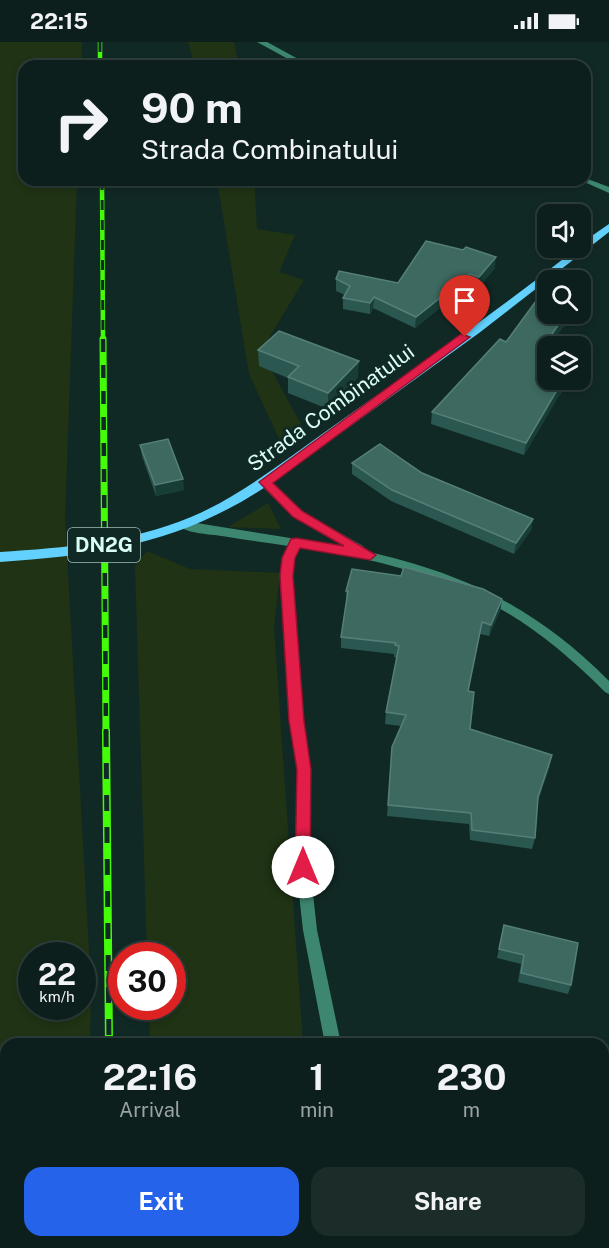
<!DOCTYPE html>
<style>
:root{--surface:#0d1f1c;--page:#1b2c29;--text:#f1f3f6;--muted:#9aa2a3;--line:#2d3d3b;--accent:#2563eb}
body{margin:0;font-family:"Public Sans",sans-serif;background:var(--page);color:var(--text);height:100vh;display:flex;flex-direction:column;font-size:22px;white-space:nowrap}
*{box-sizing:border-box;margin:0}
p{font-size:20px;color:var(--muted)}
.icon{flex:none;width:33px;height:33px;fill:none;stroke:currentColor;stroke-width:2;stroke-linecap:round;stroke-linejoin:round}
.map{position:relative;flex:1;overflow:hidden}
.panel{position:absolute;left:0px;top:996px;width:609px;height:210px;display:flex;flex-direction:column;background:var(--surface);border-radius:18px 18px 0 0;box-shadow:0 3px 9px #0003,0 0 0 2px var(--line)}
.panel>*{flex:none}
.banner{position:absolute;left:18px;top:18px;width:573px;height:126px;border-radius:18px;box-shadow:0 3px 9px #0003,0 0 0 2px var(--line);background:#0d1f1c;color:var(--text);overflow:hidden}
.tools{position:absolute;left:537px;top:162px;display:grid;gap:12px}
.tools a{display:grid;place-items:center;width:54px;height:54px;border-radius:12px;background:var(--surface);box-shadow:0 3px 9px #0003,0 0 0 2px var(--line);font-size:30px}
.speed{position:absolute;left:18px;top:900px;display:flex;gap:12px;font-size:30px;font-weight:700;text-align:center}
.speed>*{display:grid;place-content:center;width:78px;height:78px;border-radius:50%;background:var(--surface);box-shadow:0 3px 9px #0003,0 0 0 2px var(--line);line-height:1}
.speed small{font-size:15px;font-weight:400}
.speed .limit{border:9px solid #d22;background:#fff;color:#111}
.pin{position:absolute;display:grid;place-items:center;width:51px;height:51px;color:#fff;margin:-62px -26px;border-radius:50% 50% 50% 0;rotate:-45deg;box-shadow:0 0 6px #0007}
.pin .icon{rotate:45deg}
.me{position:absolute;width:66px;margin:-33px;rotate:0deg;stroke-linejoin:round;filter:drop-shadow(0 0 4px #0008)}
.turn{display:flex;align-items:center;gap:21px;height:126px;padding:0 24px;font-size:27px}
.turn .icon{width:78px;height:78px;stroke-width:2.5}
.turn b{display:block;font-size:42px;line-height:51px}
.eta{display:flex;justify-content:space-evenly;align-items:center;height:102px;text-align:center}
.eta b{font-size:36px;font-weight:700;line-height:42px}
.primary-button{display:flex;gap:12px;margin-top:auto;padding:12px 24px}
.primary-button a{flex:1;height:69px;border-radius:18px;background:var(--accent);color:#fff;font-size:24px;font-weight:700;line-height:69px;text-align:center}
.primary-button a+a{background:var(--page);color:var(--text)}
.status{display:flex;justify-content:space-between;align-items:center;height:42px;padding:0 30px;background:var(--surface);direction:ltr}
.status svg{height:16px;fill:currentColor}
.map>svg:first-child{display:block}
.green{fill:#203314;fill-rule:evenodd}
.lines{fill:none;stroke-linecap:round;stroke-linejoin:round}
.minor{fill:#3d8770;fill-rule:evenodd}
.tertiary{fill:#3d8770;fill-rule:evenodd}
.primary{fill:#62d1fd;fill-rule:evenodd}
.rail-far2-casing{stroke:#44fb08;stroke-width:4.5}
.rail-far1-casing{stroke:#44fb08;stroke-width:7}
.rail-casing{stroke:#44fb08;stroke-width:8}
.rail-far2{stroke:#112925;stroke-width:3;stroke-dasharray:10;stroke-linecap:butt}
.rail-far1{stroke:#112925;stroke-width:4.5;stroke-dasharray:13;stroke-linecap:butt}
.rail{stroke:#112925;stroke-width:5;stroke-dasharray:16;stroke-linecap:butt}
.wall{fill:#2a5750}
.shaded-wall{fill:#183d37}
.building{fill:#3d6961;stroke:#558079;stroke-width:1.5}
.route{fill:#e11d48;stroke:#92132f;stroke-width:1.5}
.labels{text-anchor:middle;stroke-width:6;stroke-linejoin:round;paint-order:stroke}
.shield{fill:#112925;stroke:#9dbeb7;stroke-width:1.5}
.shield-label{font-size:20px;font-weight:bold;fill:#d9fef6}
.street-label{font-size:21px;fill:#d9fef6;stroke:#112925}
</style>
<div class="status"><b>22:15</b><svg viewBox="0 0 49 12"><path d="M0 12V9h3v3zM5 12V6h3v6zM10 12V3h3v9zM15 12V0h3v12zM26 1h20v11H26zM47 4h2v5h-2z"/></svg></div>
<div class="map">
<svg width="609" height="1206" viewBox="0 0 609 1206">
<rect width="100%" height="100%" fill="#112925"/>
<g class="green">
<path d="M0 0H82L81 24H24V138H77L65 477 91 946 90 1002H6V1200H83V1206H0ZM32 914H82V964H32Z"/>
<polygon points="188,0 234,0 239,24 195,24"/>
<polygon points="217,138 254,138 257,187 295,193 279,230 304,238 261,309 303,386 280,399 249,332"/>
<polygon points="268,461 281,487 228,485"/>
<polygon points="147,509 190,527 280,531 274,586 303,1002 150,1002 149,965 172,964 172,914 147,913 135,524"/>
<polygon points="156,1200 316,1200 317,1206 156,1206"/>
</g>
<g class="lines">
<g class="minor">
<polygon points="257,0 267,0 311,24 301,24"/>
<polygon points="585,136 609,145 609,151 580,138 585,138"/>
<polygon points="296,496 302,500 295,516 293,534 303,679 310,728 310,825 317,888 341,1002 325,1002 303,888 296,825 298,728 291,679 281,534 283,516 292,497"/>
<polygon points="341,1200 357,1200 358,1206 342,1206"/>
</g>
<path class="tertiary" d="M265 436 269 437 301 469 363 504 364 509C465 531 536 566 609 639V652L605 650C550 595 498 557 423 533 358 511 289 505 222 494 210 492 187 492 178 483L184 479 347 505 293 475 261 443 260 440 261 437Z"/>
<path class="primary" d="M609 182V190L479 291 273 440C185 500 104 513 0 520V510C64 506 131 500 191 475 243 453 286 417 332 385 414 327 498 269 577 206H580V202Z"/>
<defs>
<g id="rail-far2">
<polyline points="100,0 100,24"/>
<polyline points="102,138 103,299"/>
</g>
<polyline id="rail-far1" points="103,297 106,691"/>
<g id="rail">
<polyline points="106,689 109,1002"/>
<polyline points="110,1200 110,1206"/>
</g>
</defs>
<use href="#rail-far2" class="rail-far2-casing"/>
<use href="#rail-far1" class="rail-far1-casing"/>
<use href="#rail" class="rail-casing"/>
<use href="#rail-far2" class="rail-far2"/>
<use href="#rail-far1" class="rail-far1"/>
<use href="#rail" class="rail"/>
</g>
<g class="wall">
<polygon points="495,226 478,246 468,243 415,286 373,266 370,272 343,267 343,256 345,253 336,249 336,237 398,241"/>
<polygon points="569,277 549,304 548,304 543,314 548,338 569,338 568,343 558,355 524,413 431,382 432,370 506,300"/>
<polygon points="258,308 358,335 328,367 288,351 288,336 259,324"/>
<polygon points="140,403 184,448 156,454 142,414"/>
<polygon points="352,421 422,431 533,477 531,488 514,512 391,459 352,432"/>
<polygon points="346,549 502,557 500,569 489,594 480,592 468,649 470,687 550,724 538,758 535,796 532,807 470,798 469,782 387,774 392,705 401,684 385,682 386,670 397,616 394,615 394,612 341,606 341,595 347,561 346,561"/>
<polygon points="504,883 571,943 568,952 518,940 521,922 497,916"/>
<polygon points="603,1118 609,1120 609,1167 603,1165"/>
<rect x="506" y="1200" width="60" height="6"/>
</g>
<g class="shaded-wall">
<polygon points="496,215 495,226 478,246 479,235"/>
<polygon points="470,232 468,243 415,286 416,275"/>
<polygon points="374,255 373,266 370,272 370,261"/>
<polygon points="566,272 570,272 569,277 549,304 548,304 548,307 536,323 538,312"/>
<polygon points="359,319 358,335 328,367 328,351"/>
<polygon points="565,338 569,338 568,343 558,355 524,413 526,401 560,343"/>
<polygon points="183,437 184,448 156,454 155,443"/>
<polygon points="533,477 531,488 514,512 516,501"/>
<polygon points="502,557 500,569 489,594 491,583"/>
<polygon points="552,713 550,724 536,766 538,755"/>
</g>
<g class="building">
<polygon points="426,199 463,208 466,205 496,215 479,235 470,232 416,275 374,255 370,261 343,256 350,244 336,237 339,229 398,241"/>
<polygon points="539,255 548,258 548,272 566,272 538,312 548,316 548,338 565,338 560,343 526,401 432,370 500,297 506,300"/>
<polygon points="279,289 359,319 328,351 288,335 299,324 258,308"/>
<polygon points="168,397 183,437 155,443 140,403"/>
<polygon points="380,402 422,431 533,477 516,501 392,448 352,421"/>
<polygon points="404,525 483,547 502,557 491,583 482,580 468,649 474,650 470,687 552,713 538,755 535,796 472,788 471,771 388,763 392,705 406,673 386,670 399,604 395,603 396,601 341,595 348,549 346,549 352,527 401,534"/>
<polygon points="504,883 578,901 571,943 521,931 524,913 499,907"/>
<polygon points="603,1118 609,1120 609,1156 603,1154"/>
<rect x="510" y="1200" width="56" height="6"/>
</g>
<polygon class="route" points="461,292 470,295 273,441 302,469 376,513 370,518 300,506 295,516 293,534 304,679 311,728 310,825 308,830 297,830 295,825 297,728 289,679 280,534 282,516 291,497 296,496 344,504 293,475 259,440"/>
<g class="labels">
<rect class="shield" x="68" y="486" width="72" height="34" rx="4.5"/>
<g class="shield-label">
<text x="104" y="510">DN2G</text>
</g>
<g class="street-label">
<text transform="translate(331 366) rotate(-36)" y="7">Strada Combinatului</text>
</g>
</g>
</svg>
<div class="tools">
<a><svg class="icon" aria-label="sound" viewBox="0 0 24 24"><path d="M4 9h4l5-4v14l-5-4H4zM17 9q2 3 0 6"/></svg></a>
<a><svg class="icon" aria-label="search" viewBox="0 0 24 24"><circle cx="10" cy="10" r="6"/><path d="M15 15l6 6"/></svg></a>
<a><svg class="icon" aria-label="layers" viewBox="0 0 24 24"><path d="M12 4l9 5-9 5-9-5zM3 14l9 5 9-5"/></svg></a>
</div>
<div class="speed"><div>22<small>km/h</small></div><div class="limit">30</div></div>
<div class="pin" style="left:465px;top:295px;background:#d93025"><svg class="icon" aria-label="arrive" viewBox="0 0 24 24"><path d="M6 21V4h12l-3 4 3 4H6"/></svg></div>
<svg class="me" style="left:303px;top:825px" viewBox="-20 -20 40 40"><circle r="19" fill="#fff"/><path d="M0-13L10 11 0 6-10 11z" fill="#e11d48"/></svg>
<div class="banner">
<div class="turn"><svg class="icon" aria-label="right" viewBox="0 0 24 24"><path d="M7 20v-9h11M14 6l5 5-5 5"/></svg><div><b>90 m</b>Strada Combinatului</div></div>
</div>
<section class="panel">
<div class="eta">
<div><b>22:16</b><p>Arrival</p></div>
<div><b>1</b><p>min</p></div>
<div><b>230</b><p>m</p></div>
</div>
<div class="primary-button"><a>Exit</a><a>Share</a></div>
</section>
</div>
